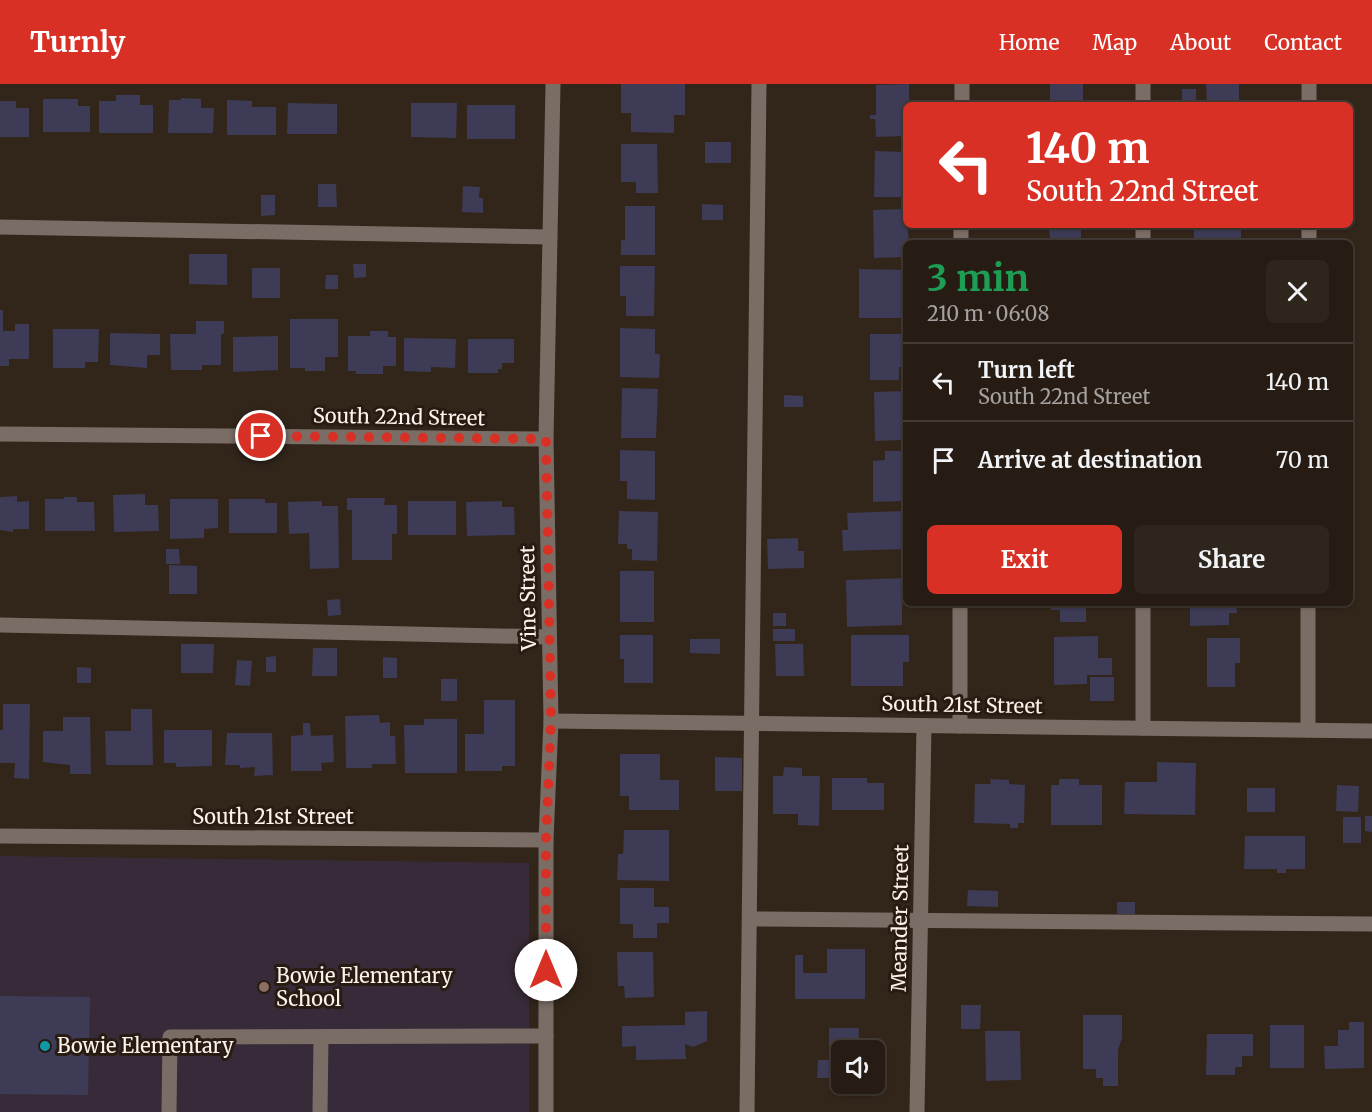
<!DOCTYPE html>
<meta charset="utf-8">
<style>
:root{--surface:#261c14;--page:#2e251d;--text:#f1f3f6;--muted:#a4a1a0;--line:#423a34;--accent:#d93025}
body{margin:0;font-family:Merriweather,serif;background:var(--page);color:var(--text);height:100vh;display:flex;flex-direction:column;font-size:22px;white-space:nowrap}
*{box-sizing:border-box;margin:0}
p{font-size:20px;color:var(--muted)}
.icon{flex:none;width:33px;height:33px;fill:none;stroke:currentColor;stroke-width:2;stroke-linecap:round;stroke-linejoin:round}
.map{position:relative;flex:1;overflow:hidden}
.panel{position:absolute;left:903px;top:156px;width:450px;height:366px;display:flex;flex-direction:column;background:var(--surface);border-radius:9px;box-shadow:0 2px 4px #0004,0 0 0 2px var(--line)}
.panel>*{flex:none}
.guide{position:absolute;left:903px;top:18px;width:450px;height:126px;border-radius:9px;box-shadow:0 2px 4px #0004,0 0 0 2px var(--line);background:#d93025;color:#fff;overflow:hidden}
.fabs{position:absolute;left:831px;top:956px;display:grid;gap:12px}
.fabs a{display:grid;place-items:center;width:54px;height:54px;border-radius:9px;background:var(--surface);box-shadow:0 2px 4px #0004,0 0 0 2px var(--line);font-size:30px}
.pin{position:absolute;display:grid;place-items:center;width:51px;height:51px;color:#fff;margin:-26px;border:3px solid #fff;border-radius:50%;box-shadow:0 2px 6px #0007}
.me{position:absolute;width:66px;margin:-33px;rotate:0deg;stroke-linejoin:round;filter:drop-shadow(0 0 4px #0008)}
.turn{display:flex;align-items:center;gap:21px;height:126px;padding:0 24px;font-size:27px}
.turn .icon{width:78px;height:78px;stroke-width:2.5}
.turn b{display:block;font-size:42px;line-height:51px}
.round{display:grid;place-items:center;flex:none;width:63px;height:63px;border-radius:9px;background:var(--page)}
.headline{display:flex;align-items:center;justify-content:space-between;height:102px;padding:0 24px}
h1{font-size:36px;font-weight:700;line-height:45px;color:#1e9e55}
.primary-button{display:flex;gap:12px;margin-top:auto;padding:12px 24px}
.primary-button a{flex:1;height:69px;border-radius:9px;background:var(--accent);color:#fff;font-size:24px;font-weight:700;line-height:69px;text-align:center}
.primary-button a+a{background:var(--page);color:var(--text)}
ul{padding:0;list-style:none}
li{display:flex;align-items:center;gap:18px;height:78px;padding:0 24px;border-top:2px solid var(--line)}
li div{flex:1}
li b{display:block;font-size:22px}
li em{font-style:normal}
header{display:flex;align-items:center;gap:36px;box-sizing:border-box;height:84px;padding:0 30px;background:var(--accent);color:#fff}
header strong{font-size:28px}
nav{display:flex;gap:33px;margin-inline-start:auto;font-size:21px}
.map>svg:first-child{display:block}
.education{fill:#382b39}
.building{fill:#3d3b55}
.lines{fill:none;stroke-linecap:round;stroke-linejoin:round}
.minor{stroke:#7a6d65;stroke-width:15}
.route{stroke:#d93025;stroke-width:10;stroke-dasharray:0 18}
.education-dot{fill:#8d6e63;stroke:#281c12;stroke-width:2}
.culture-dot{fill:#0f9aa8;stroke:#281c12;stroke-width:2}
.labels{text-anchor:middle;stroke-width:6;stroke-linejoin:round;paint-order:stroke}
.street-label{font-size:20px;fill:#fcf3ec;stroke:#281c12}
.poi-label{font-size:20px;fill:#fcf3ec;stroke:#281c12;text-anchor:start}
</style>
<header>
<strong>Turnly</strong>
<nav><a>Home</a><a>Map</a><a>About</a><a>Contact</a></nav>
</header>
<div class="map">
<svg width="1372" height="1028" viewBox="0 0 1372 1028">
<rect width="100%" height="100%" fill="#32261b"/>
<polygon class="education" points="0,772 529,779 529,1028 0,1028"/>
<g class="building">
<polygon points="621,0 685,0 685,31 674,31 674,49 631,48 631,29 621,29"/>
<polygon points="909,0 909,21 906,21 906,52 876,53 875,35 870,35 870,31 876,31 876,1"/>
<polygon points="1050,0 1083,0 1083,18 1089,18 1089,21 1050,20"/>
<polygon points="1206,0 1239,0 1239,21 1207,21"/>
<rect x="1182" y="5" width="14" height="16"/>
<polygon points="116,11 140,11 140,21 153,21 153,49 99,49 99,17 116,17"/>
<polygon points="181,14 201,15 201,24 214,24 213,49 168,49 169,16 181,16"/>
<polygon points="43,15 78,15 78,22 90,22 90,48 43,48"/>
<polygon points="227,16 252,17 252,23 276,23 276,51 227,51"/>
<polygon points="0,17 16,17 16,24 29,24 29,53 0,53"/>
<polygon points="288,19 337,20 337,50 287,50"/>
<polygon points="411,19 457,19 456,54 411,53"/>
<rect x="467" y="21" width="48" height="34"/>
<rect x="705" y="58" width="26" height="21"/>
<polygon points="621,60 657,60 658,109 636,109 636,98 621,98"/>
<polygon points="875,67 906,68 905,113 874,113"/>
<polygon points="318,100 336,100 337,123 318,123"/>
<polygon points="463,102 480,103 479,114 483,114 483,129 462,128"/>
<polygon points="261,111 275,111 275,131 261,132"/>
<polygon points="702,120 723,121 723,136 702,136"/>
<polygon points="625,122 655,122 655,171 621,171 621,156 625,156"/>
<polygon points="906,125 909,159 903,161 903,173 874,174 873,126"/>
<polygon points="1049,141 1081,141 1081,159 1054,159 1050,156"/>
<polygon points="1194,141 1241,141 1241,154 1236,155 1236,159 1194,159"/>
<polygon points="189,170 227,170 227,201 189,200"/>
<polygon points="353,180 366,180 366,193 354,194"/>
<polygon points="620,182 655,182 654,232 626,232 626,212 620,212"/>
<rect x="252" y="184" width="28" height="30"/>
<polygon points="859,185 905,186 906,234 859,234"/>
<polygon points="326,191 338,191 338,205 325,205"/>
<polygon points="0,226 3,226 3,247 15,247 15,240 29,240 29,275 9,275 9,282 0,282"/>
<polygon points="290,235 338,235 338,273 325,273 325,287 305,287 305,284 290,284"/>
<polygon points="196,237 224,237 224,249 221,251 221,281 202,281 202,286 171,286 170,250 196,250"/>
<polygon points="620,244 655,245 655,270 660,270 659,294 620,293"/>
<polygon points="53,245 99,245 98,278 85,278 85,284 53,284"/>
<polygon points="370,247 388,247 388,253 396,253 396,282 383,282 383,290 356,290 356,287 348,287 348,252 370,252"/>
<polygon points="110,249 160,250 160,271 147,271 147,284 110,281"/>
<polygon points="870,250 906,250 906,283 899,283 899,296 870,296"/>
<polygon points="278,252 278,286 233,288 233,253"/>
<polygon points="404,254 456,255 455,284 431,283 431,288 404,287"/>
<polygon points="468,255 514,255 514,279 502,279 502,285 498,285 498,289 468,289"/>
<polygon points="622,304 658,305 656,354 621,354"/>
<polygon points="906,307 906,331 902,331 902,356 875,357 874,308"/>
<polygon points="784,311 803,312 803,323 784,323"/>
<polygon points="620,366 655,367 655,416 627,415 627,397 620,397"/>
<polygon points="885,367 906,367 906,399 901,400 901,417 873,418 873,377 885,376"/>
<polygon points="145,410 145,421 158,421 159,447 114,448 113,411"/>
<polygon points="17,412 17,418 29,417 29,445 13,445 13,448 0,446 0,413"/>
<polygon points="64,413 77,413 77,418 94,418 95,447 45,447 45,415 64,415"/>
<polygon points="347,414 385,414 384,421 397,421 397,450 392,450 392,476 352,476 352,426 347,426"/>
<polygon points="170,415 218,415 218,444 204,445 204,454 170,455"/>
<polygon points="229,415 265,415 265,419 277,419 277,449 229,449"/>
<polygon points="322,417 322,422 338,422 339,484 310,485 309,449 289,450 288,418"/>
<rect x="408" y="417" width="48" height="34"/>
<polygon points="502,417 502,423 514,423 515,451 467,452 466,418"/>
<polygon points="619,427 658,428 657,477 632,476 632,465 627,465 627,460 618,460"/>
<polygon points="905,427 906,465 843,467 842,446 848,446 847,429"/>
<polygon points="798,454 798,467 804,467 804,484 768,485 767,455"/>
<polygon points="166,465 179,465 180,480 166,480"/>
<polygon points="169,481 197,482 197,510 169,510"/>
<rect x="620" y="487" width="34" height="51"/>
<polygon points="906,494 906,515 902,515 902,541 847,543 846,496"/>
<polygon points="340,515 341,531 328,532 327,516"/>
<polygon points="1051,519 1086,519 1086,538 1060,538 1060,526 1051,526"/>
<polygon points="1201,519 1236,519 1237,529 1229,529 1229,541 1190,542 1190,520"/>
<rect x="773" y="529" width="13" height="13"/>
<rect x="773" y="545" width="22" height="12"/>
<polygon points="620,551 653,551 653,599 624,599 624,575 620,575"/>
<polygon points="851,551 909,551 909,578 903,578 903,602 851,602"/>
<polygon points="1098,552 1098,574 1112,574 1112,591 1087,591 1087,600 1054,601 1054,553"/>
<polygon points="1207,554 1240,554 1240,579 1235,579 1235,603 1207,603"/>
<polygon points="690,555 720,555 720,570 690,569"/>
<polygon points="181,560 214,560 213,589 181,589"/>
<polygon points="775,560 803,560 804,592 776,592"/>
<polygon points="313,564 337,564 337,592 312,592"/>
<polygon points="276,572 276,588 266,588 266,573"/>
<polygon points="383,573 397,574 397,594 383,594"/>
<polygon points="237,576 252,577 250,602 235,601"/>
<polygon points="77,583 91,584 91,599 77,599"/>
<rect x="1090" y="593" width="24" height="24"/>
<rect x="441" y="595" width="16" height="22"/>
<polygon points="484,616 515,616 515,682 502,682 502,687 465,687 465,650 484,650"/>
<polygon points="3,620 30,620 29,695 14,694 15,679 0,679 0,646 3,646"/>
<polygon points="131,625 152,625 153,681 106,681 105,647 131,647"/>
<polygon points="379,631 380,639 390,638 390,652 395,652 396,680 372,680 372,684 346,684 345,632"/>
<polygon points="63,633 90,633 91,690 70,690 70,681 43,678 43,647 63,647"/>
<polygon points="424,635 457,635 457,689 405,689 404,641 424,641"/>
<polygon points="303,639 310,639 311,652 333,651 334,678 321,679 322,687 291,687 291,652 303,651"/>
<polygon points="164,646 212,646 212,682 176,683 176,679 164,679"/>
<polygon points="227,649 272,649 273,691 254,692 255,683 240,684 240,681 225,681"/>
<polygon points="620,670 660,670 660,696 679,696 679,726 629,726 629,712 620,712"/>
<polygon points="715,673 742,674 742,707 715,707"/>
<polygon points="1157,678 1196,679 1195,731 1124,730 1125,698 1157,698"/>
<polygon points="784,683 802,684 802,692 820,692 819,742 798,741 798,730 773,730 773,692 783,692"/>
<polygon points="832,694 867,694 867,699 884,699 884,726 832,726"/>
<polygon points="990,695 1009,696 1009,700 1025,701 1024,739 1018,739 1018,744 1010,744 1010,740 974,739 975,700 991,700"/>
<polygon points="1059,695 1079,695 1079,701 1102,701 1102,741 1051,741 1051,701 1059,701"/>
<polygon points="1337,701 1359,702 1358,728 1336,727"/>
<rect x="1247" y="704" width="28" height="24"/>
<polygon points="1365,732 1372,732 1372,748 1365,747"/>
<rect x="1343" y="733" width="18" height="26"/>
<polygon points="624,746 669,746 669,797 617,796 618,770 623,770"/>
<polygon points="1245,752 1305,752 1305,785 1286,785 1286,789 1277,789 1277,785 1244,785"/>
<polygon points="620,804 654,804 654,823 669,823 669,839 657,839 657,854 633,854 633,840 620,840"/>
<polygon points="968,806 998,807 998,823 967,822"/>
<rect x="1117" y="818" width="18" height="12"/>
<polygon points="827,865 865,865 865,915 795,915 795,871 803,871 803,889 827,889"/>
<polygon points="617,868 653,868 654,913 625,914 624,902 618,902"/>
<polygon points="0,912 90,913 88,1011 0,1010"/>
<polygon points="961,921 981,921 980,945 961,945"/>
<polygon points="707,927 707,957 693,963 685,960 686,975 636,976 636,962 622,963 622,942 685,941 685,928"/>
<polygon points="1083,931 1122,931 1122,954 1118,966 1118,1002 1103,1002 1103,994 1096,994 1096,985 1083,985"/>
<polygon points="1349,938 1364,938 1364,984 1325,985 1324,962 1338,962 1338,946 1349,946"/>
<rect x="1270" y="941" width="34" height="43"/>
<polygon points="829,944 859,944 858,966 842,966 842,994 817,994 818,976 829,976"/>
<polygon points="985,947 1020,947 1021,996 986,997"/>
<polygon points="1207,950 1253,950 1253,972 1242,972 1242,983 1235,983 1235,991 1206,991"/>
</g>
<g class="lines">
<g class="minor">
<polyline points="1143,0 1143,21"/>
<polyline points="962,21 962,0"/>
<polyline points="1309,21 1309,0"/>
<polyline points="1143,141 1143,159"/>
<polyline points="0,143 550,153"/>
<polyline points="961,159 961,141"/>
<polyline points="1309,159 1309,141"/>
<polyline points="0,350 546,355"/>
<polyline points="1143,519 1143,644"/>
<polyline points="0,541 549,553"/>
<polyline points="551,637 1372,647"/>
<polyline points="960,642 960,519"/>
<polyline points="1308,646 1308,519"/>
<polyline points="0,752 546,756"/>
<polyline points="750,835 1372,840"/>
<polyline points="169,1028 170,953 546,952"/>
<polyline points="320,1028 321,953"/>
<polyline points="546,1028 546,756 551,637 546,355 553,0"/>
<polyline points="747,1028 759,0"/>
<polyline points="917,1028 924,642"/>
</g>
</g>
<g class="lines">
<polyline class="route" points="261,352 546,355 551,637 546,756 546,886"/>
</g>
<circle class="education-dot" cx="264" cy="903" r="6"/>
<circle class="culture-dot" cx="45" cy="962" r="6"/>
<g class="labels">
<g class="street-label">
<text transform="translate(399 333) rotate(1)" y="7">South 22nd Street</text>
<text transform="translate(528 514) rotate(-91)" y="7">Vine Street</text>
<text transform="translate(962 621) rotate(1)" y="7">South 21st Street</text>
<text x="273" y="740">South 21st Street</text>
<text transform="translate(900 834) rotate(-89)" y="7">Meander Street</text>
</g>
<g class="poi-label">
<text x="276" y="899">Bowie Elementary<tspan x="276" dy="23">School</tspan></text>
<text x="57" y="969">Bowie Elementary</text>
</g>
</g>
</svg>
<div class="fabs">
<a><svg class="icon" aria-label="sound" viewBox="0 0 24 24"><path d="M4 9h4l5-4v14l-5-4H4zM17 9q2 3 0 6"/></svg></a>
</div>
<div class="pin" style="left:261px;top:352px;background:#d93025"><svg class="icon" aria-label="arrive" viewBox="0 0 24 24"><path d="M6 21V4h12l-3 4 3 4H6"/></svg></div>
<svg class="me" style="left:546px;top:886px" viewBox="-20 -20 40 40"><circle r="19" fill="#fff"/><path d="M0-13L10 11 0 6-10 11z" fill="#d93025"/></svg>
<div class="guide">
<div class="turn"><svg class="icon" aria-label="left" viewBox="0 0 24 24"><path d="M17 20v-9H6M10 6l-5 5 5 5"/></svg><div><b>140 m</b>South 22nd Street</div></div>
</div>
<section class="panel">
<div class="headline"><div><h1>3 min</h1><p>210 m · 06:08</p></div><a class="round"><svg class="icon" aria-label="close" viewBox="0 0 24 24"><path d="M6 6l12 12M18 6L6 18"/></svg></a></div>
<ul>
<li><svg class="icon" aria-label="left" viewBox="0 0 24 24"><path d="M17 20v-9H6M10 6l-5 5 5 5"/></svg><div><b>Turn left</b><p>South 22nd Street</p></div><em>140 m</em></li>
<li><svg class="icon" aria-label="arrive" viewBox="0 0 24 24"><path d="M6 21V4h12l-3 4 3 4H6"/></svg><div><b>Arrive at destination</b></div><em>70 m</em></li>
</ul>
<div class="primary-button"><a>Exit</a><a>Share</a></div>
</section>
</div>
